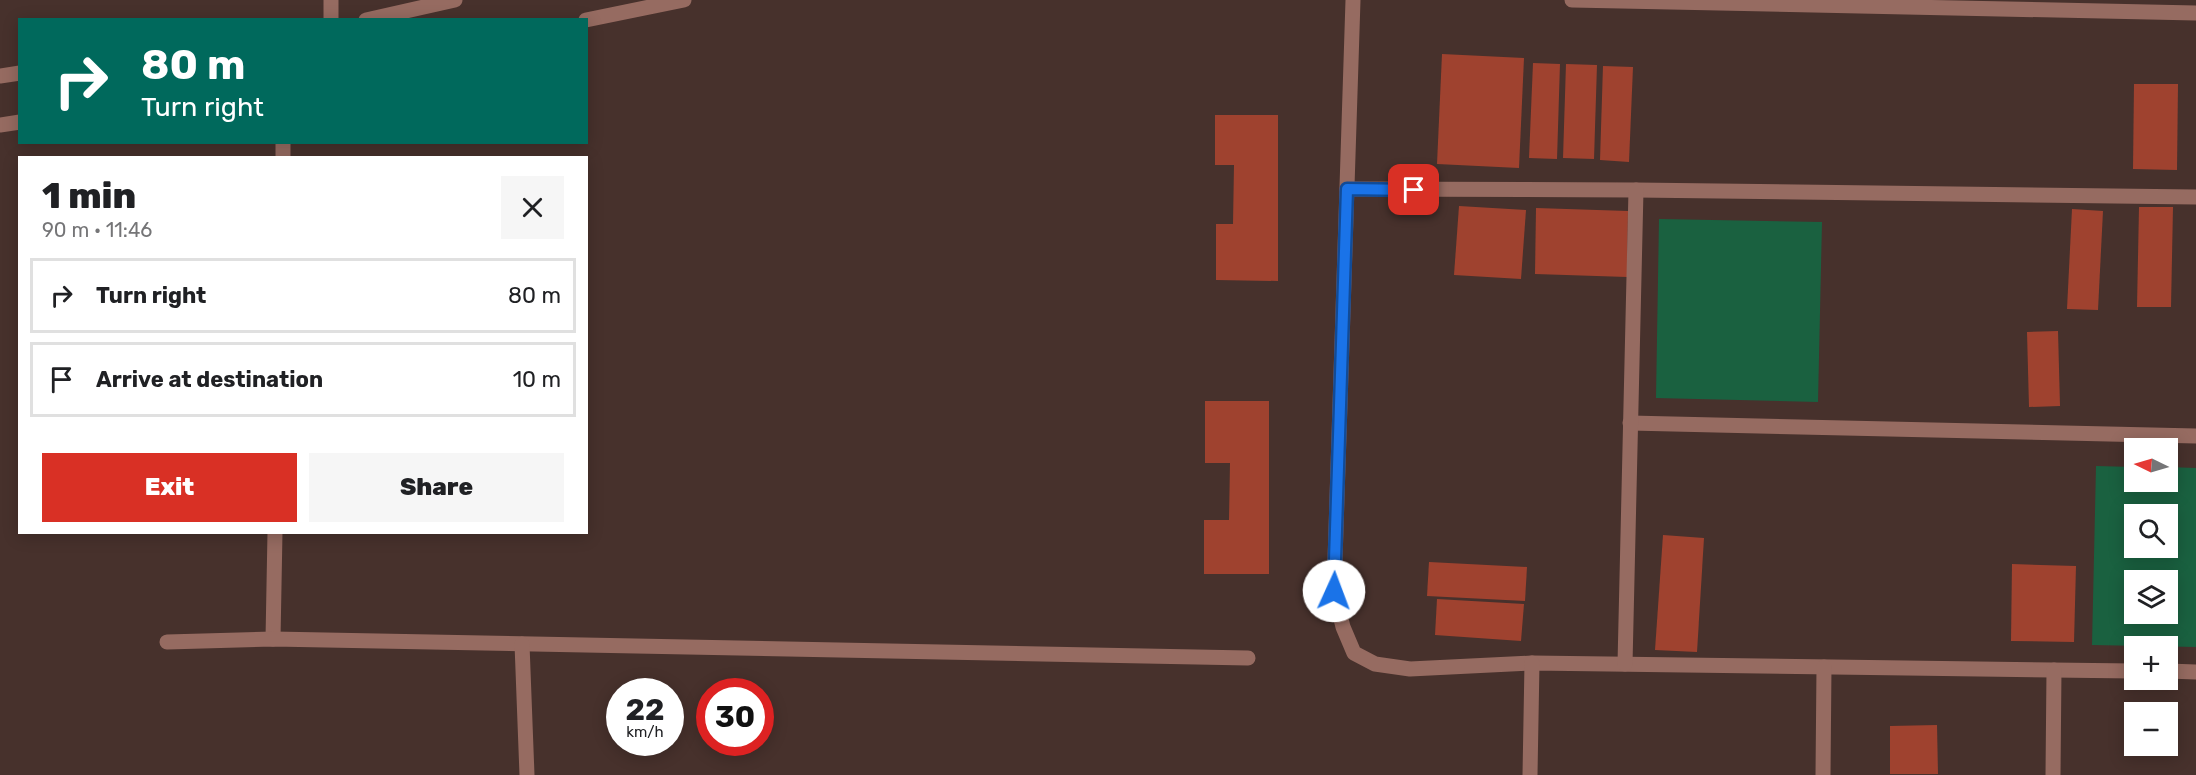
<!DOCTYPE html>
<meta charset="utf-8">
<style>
:root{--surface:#fff;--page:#f6f6f6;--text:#202124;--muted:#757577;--line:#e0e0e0;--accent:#d93025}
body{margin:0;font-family:Rubik,sans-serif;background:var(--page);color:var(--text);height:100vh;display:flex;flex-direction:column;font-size:22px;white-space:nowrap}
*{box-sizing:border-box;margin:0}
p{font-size:20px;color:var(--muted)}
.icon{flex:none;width:33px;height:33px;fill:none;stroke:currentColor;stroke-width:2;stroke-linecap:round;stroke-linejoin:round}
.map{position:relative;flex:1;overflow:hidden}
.sheet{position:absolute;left:18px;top:156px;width:570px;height:378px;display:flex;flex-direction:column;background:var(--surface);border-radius:0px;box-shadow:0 3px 15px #0003}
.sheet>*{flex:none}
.top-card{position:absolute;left:18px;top:18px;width:570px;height:126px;border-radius:0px;box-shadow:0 3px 15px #0003;background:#00695c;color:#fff;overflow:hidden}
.needle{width:39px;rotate:275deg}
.tools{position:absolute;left:2124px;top:438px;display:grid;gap:12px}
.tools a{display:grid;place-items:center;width:54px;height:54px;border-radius:0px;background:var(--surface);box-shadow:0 3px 15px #0003;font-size:30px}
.speed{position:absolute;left:606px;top:678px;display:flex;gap:12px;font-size:30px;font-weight:700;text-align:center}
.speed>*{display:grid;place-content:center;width:78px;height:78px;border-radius:50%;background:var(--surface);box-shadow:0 3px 15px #0003;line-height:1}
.speed small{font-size:15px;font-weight:400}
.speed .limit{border:9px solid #d22;background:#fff;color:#111}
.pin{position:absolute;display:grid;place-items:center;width:51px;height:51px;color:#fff;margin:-26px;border-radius:12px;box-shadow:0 3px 9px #0006}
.me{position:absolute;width:66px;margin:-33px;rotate:2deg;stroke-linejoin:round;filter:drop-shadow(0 0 4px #0008)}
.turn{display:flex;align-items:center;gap:21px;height:126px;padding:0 24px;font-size:27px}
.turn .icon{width:78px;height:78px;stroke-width:2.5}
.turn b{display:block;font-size:42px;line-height:51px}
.round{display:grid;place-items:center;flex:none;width:63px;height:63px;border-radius:0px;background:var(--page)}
.overview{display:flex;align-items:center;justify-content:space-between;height:102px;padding:0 24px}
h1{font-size:36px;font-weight:800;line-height:45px}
.action{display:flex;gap:12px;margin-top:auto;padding:12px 24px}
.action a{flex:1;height:69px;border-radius:0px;background:var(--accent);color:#fff;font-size:24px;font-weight:800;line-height:69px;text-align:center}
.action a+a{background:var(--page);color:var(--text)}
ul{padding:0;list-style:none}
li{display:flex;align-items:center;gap:18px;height:75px;margin:0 12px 9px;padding:0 12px;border:3px solid var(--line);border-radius:0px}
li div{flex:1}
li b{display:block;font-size:22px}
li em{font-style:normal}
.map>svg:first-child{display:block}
.green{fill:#1a6140;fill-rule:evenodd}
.building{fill:#9f422f}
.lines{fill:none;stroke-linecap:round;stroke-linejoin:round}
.minor{stroke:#966b61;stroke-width:15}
.route-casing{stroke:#114b97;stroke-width:15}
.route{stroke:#1a73e8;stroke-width:10}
</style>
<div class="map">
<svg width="2196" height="775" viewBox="0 0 2196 775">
<rect width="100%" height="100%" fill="#47312c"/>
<g class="green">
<polygon points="1659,219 1822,222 1818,402 1656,398"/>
<path d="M2096 466 2134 467V482H2168V467L2196 468V647L2092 645ZM2134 514H2168V548H2134ZM2134 580H2168V614H2134Z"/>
</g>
<g class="building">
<polygon points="1442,54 1524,58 1519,168 1437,164"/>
<polygon points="1533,63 1560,64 1557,159 1529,158"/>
<polygon points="1566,64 1597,65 1594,159 1563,158"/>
<polygon points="1603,66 1633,67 1629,162 1600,160"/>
<polygon points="2134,84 2178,84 2177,170 2133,169"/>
<polygon points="1215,115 1278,115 1278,281 1216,280 1216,224 1233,224 1234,165 1215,165"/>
<polygon points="1459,206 1526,210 1521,279 1454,275"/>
<polygon points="2139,207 2173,207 2171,307 2137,307"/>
<polygon points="1536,208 1628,211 1627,277 1535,274"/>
<polygon points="2072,209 2103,211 2098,310 2067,309"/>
<polygon points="2058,331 2060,406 2029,407 2027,332"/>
<polygon points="1205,401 1269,401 1269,574 1204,574 1204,520 1229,520 1230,463 1205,463"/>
<polygon points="1663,535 1704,538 1697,652 1655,650"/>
<polygon points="1429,562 1527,567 1525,601 1427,596"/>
<polygon points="2012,564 2076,566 2074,642 2011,641"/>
<polygon points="1437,599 1524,604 1521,641 1435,635"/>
<polygon points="1937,725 1938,774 1890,774 1890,726"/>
</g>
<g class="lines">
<g class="minor">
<polyline points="1353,0 1334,591 1343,627 1354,653 1375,664 1410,669 1532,663 2134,671"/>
<polyline points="1572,0 2196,13"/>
<polyline points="331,20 331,0"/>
<polyline points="366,20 455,0"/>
<polyline points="586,20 684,0"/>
<polyline points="0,76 20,73"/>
<polyline points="0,125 20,122"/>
<polyline points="283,158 283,142"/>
<polyline points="1347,189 1636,190 2196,197"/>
<polyline points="1630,423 2196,436"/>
<polyline points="273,639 275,532"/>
<polyline points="167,642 273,639 1248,658"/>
<polyline points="522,644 527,775"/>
<polyline points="1625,664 1636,190"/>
<polyline points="2168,671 2196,672"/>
<polyline points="1530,775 1532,663"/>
<polyline points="1823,775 1824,667"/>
<polyline points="2053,775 2054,670"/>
</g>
</g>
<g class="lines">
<defs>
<polyline id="route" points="1334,591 1347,189 1414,190"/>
</defs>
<use href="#route" class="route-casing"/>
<use href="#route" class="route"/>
</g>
</svg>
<div class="tools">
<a><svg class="needle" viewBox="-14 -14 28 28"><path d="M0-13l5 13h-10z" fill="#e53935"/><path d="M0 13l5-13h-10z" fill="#757577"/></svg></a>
<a><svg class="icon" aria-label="search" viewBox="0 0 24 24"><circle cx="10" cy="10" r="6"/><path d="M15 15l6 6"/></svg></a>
<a><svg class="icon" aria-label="layers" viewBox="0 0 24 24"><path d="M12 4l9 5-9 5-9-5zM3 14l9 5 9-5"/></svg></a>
<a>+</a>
<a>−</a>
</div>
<div class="speed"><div>22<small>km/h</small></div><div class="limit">30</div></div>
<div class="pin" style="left:1414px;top:190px;background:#d93025"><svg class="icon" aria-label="arrive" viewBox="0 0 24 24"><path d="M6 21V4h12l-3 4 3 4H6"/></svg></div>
<svg class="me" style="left:1334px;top:591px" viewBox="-20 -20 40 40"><circle r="19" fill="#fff"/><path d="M0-13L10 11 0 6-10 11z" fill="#1a73e8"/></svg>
<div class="top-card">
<div class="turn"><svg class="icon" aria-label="right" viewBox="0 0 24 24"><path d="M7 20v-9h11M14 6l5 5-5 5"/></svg><div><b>80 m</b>Turn right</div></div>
</div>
<section class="sheet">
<div class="overview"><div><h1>1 min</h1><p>90 m · 11:46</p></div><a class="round"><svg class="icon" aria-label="close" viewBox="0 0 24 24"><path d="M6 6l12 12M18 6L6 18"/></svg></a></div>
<ul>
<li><svg class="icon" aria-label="right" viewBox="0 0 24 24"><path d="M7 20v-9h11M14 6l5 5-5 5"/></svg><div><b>Turn right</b></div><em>80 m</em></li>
<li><svg class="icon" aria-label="arrive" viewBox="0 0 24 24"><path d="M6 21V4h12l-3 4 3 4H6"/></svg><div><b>Arrive at destination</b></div><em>10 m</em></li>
</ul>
<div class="action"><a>Exit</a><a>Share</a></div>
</section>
</div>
